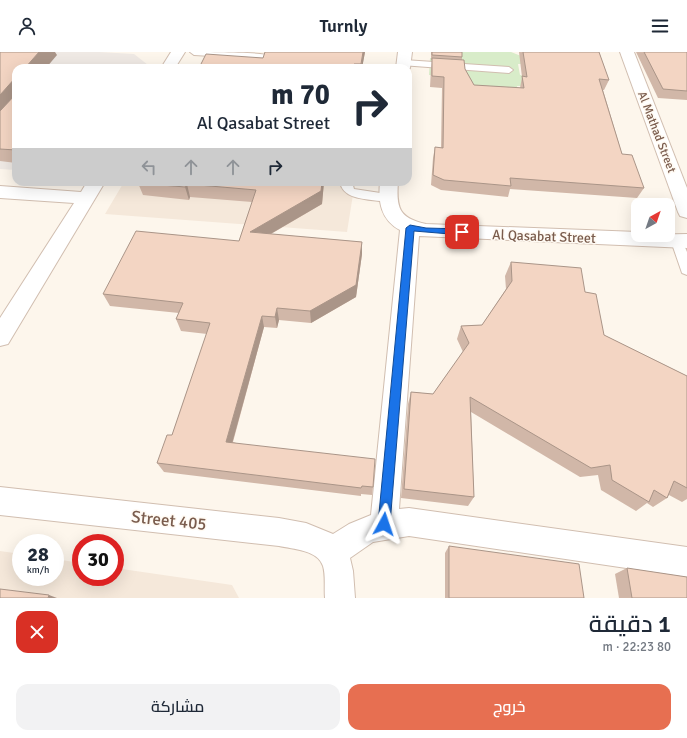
<!DOCTYPE html>
<html lang="ar">
<meta charset="utf-8">
<style>
:root{--surface:#fff;--page:#f2f2f3;--text:#1f2937;--muted:#747a83;--accent:#e76f51}
body{margin:0;font-family:Signika,Cairo,sans-serif;background:var(--page);color:var(--text);direction:rtl;height:100vh;display:flex;flex-direction:column;font-size:15px;white-space:nowrap}
*{box-sizing:border-box;margin:0}
p{font-size:13px;color:var(--muted)}
.icon{flex:none;width:22px;height:22px;fill:none;stroke:currentColor;stroke-width:2;stroke-linecap:round;stroke-linejoin:round}
.map{position:relative;height:546px;overflow:hidden;direction:ltr}
.drawer{display:flex;flex-direction:column;background:var(--surface);flex:1}
.drawer>*{flex:none}
.banner{position:absolute;left:12px;top:12px;width:400px;height:122px;border-radius:12px;box-shadow:0 4px 16px #0002;direction:rtl;background:#fff;color:var(--text);overflow:hidden}
.needle{width:26px;rotate:40deg}
.tools{position:absolute;left:631px;top:146px;display:grid;gap:8px}
.tools a{display:grid;place-items:center;width:44px;height:44px;border-radius:8px;background:var(--surface);box-shadow:0 4px 16px #0002;font-size:20px}
.speed{position:absolute;left:12px;top:482px;display:flex;gap:8px;font-size:20px;font-weight:700;text-align:center}
.speed>*{display:grid;place-content:center;width:52px;height:52px;border-radius:50%;background:var(--surface);box-shadow:0 4px 16px #0002;line-height:1}
.speed small{font-size:10px;font-weight:400}
.speed .limit{border:6px solid #d22;background:#fff;color:#111}
.pin{position:absolute;display:grid;place-items:center;width:34px;height:34px;color:#fff;margin:-17px;border-radius:8px;box-shadow:0 2px 6px #0006}
.me{position:absolute;width:44px;margin:-22px;rotate:5deg;stroke-linejoin:round;filter:drop-shadow(0 0 3px #0008)}
.turn{display:flex;align-items:center;gap:14px;height:84px;padding:0 16px;font-size:18px}
.turn .icon{width:52px;height:52px;stroke-width:2.5}
.turn b{display:block;font-size:28px;line-height:34px}
.lanes{display:flex;align-items:center;height:38px;padding:0 16px;background:#0003;justify-content:center;gap:20px;direction:ltr}
.lanes .off{opacity:.35}
.round{display:grid;place-items:center;flex:none;width:42px;height:42px;border-radius:12px;background:var(--page)}
.overview{display:flex;align-items:center;justify-content:space-between;height:68px;padding:0 16px}
h1{font-size:24px;font-weight:600;line-height:30px}
.cta{display:flex;gap:8px;margin-top:auto;padding:8px 16px}
.cta a{flex:1;height:46px;border-radius:12px;background:var(--accent);color:#fff;font-size:16px;font-weight:600;line-height:46px;text-align:center}
.cta a+a{background:var(--page);color:var(--text)}
header{display:flex;justify-content:space-between;align-items:center;height:52px;padding:0 16px;background:var(--surface);font-size:18px;font-weight:600}
.map>svg:first-child{display:block}
.residential{fill:#f5e8da}
.industrial{fill:#efe9e4}
.green{fill:#d8ecc9}
.lines{fill:none;stroke-linecap:round;stroke-linejoin:round}
.lane-casing{stroke:#d1beb0;stroke-width:2}
.street-casing{stroke:#d1beb0;stroke-width:2}
.lane{fill:#fff;fill-rule:evenodd}
.street{fill:#fff;fill-rule:evenodd}
.wall{fill:#d1b7a8}
.shaded-wall{fill:#aa9588}
.building{fill:#f3d5c3;stroke:#aa9588}
.route{fill:#1a73e8;stroke:#114b97}
.labels{text-anchor:middle;stroke-width:3;stroke-linejoin:round;paint-order:stroke}
.far-street-label{font-size:12px;fill:#7a5c4d;stroke:#fffaf3}
.street-label{font-size:14px;fill:#7a5c4d;stroke:#fffaf3}
.near-street-label{font-size:17px;fill:#7a5c4d;stroke:#fffaf3}
</style>
<header><svg class="icon" aria-label="menu" viewBox="0 0 24 24"><path d="M4 6h16M4 12h16M4 18h16"/></svg>Turnly<svg class="icon" aria-label="person" viewBox="0 0 24 24"><circle cx="12" cy="8" r="4"/><path d="M4 21q1-7 8-7t8 7"/></svg></header>
<div class="map">
<svg width="687" height="546" viewBox="0 0 687 546">
<rect width="100%" height="100%" fill="#fdf6ec"/>
<g class="residential">
<polygon points="124,130 355,130 347,180 105,162"/>
<polygon points="0,499 21,502 21,525 55,525 55,507 81,511 81,525 115,525 115,516 232,533 239,546 0,546"/>
</g>
<polygon class="industrial" points="0,0 99,0 134,2 148,13 146,16 16,16 16,118 0,117"/>
<polygon class="green" points="462,0 511,0 521,4 523,12 518,12 520,23 525,24 526,34 517,34 518,41 456,37 456,25 429,23 430,6 462,7"/>
<g class="lines">
<defs>
<g id="lane">
<path d="M190 0C203 0 264 0 270 4L266 7 194 3Z"/>
<polygon points="404,8 509,15 513,18 509,21 401,13 401,9"/>
<path d="M340 130H352L354 137 387 142 393 146 387 150C371 147 343 149 340 130Z"/>
<polygon points="677,185 681,186 687,200 687,223 682,221 681,218 671,189 673,186"/>
</g>
<g id="street">
<polygon points="171,0 185,0 175,16 161,16"/>
<polygon points="398,0 412,0 410,16 408,19 408,16 396,16"/>
<polygon points="620,0 634,0 687,136 687,166 680,164 678,160"/>
<polygon points="87,130 105,130 8,292 0,294 0,266 74,151 0,146 0,134 81,140"/>
<path d="M380 130H398C396 156 399 166 426 172L638 180V183L687 182V196L419 184 399 457 409 456 687 495V525L409 484 373 490 350 506 353 519 355 546H325C324 536 326 524 323 514 318 498 293 497 279 494L0 463V435L279 466 306 471 333 482 349 472 371 463 400 178C381 168 378 150 380 130Z"/>
</g>
</defs>
<use href="#lane" class="lane-casing"/>
<use href="#street" class="street-casing"/>
<use href="#lane" class="lane"/>
<use href="#street" class="street"/>
</g>
<g class="wall">
<polygon points="0,0 57,3 16,16 16,111 0,109"/>
<polygon points="265,0 365,0 362,16 199,16 263,6"/>
<polygon points="431,0 462,0 462,8 465,17 474,33 520,36 522,25 519,0 599,0 609,28 604,38 603,38 622,102 644,136 637,146 510,137 508,145 441,138 431,133 433,106 435,95 441,96 442,36 430,35 431,17 432,8 431,8"/>
<polygon points="636,0 687,0 687,48 658,46"/>
<polygon points="324,130 322,152 271,182 362,190 362,202 356,245 311,271 279,268 277,276 264,275 233,390 373,435 372,443 361,442 361,444 164,420 157,411 172,383 207,282 181,279 176,267 179,261 110,254 103,242 239,189 252,150 190,145 189,148 143,143 138,131"/>
<polygon points="511,210 585,240 604,283 687,324 687,447 682,450 669,443 667,446 653,455 647,451 636,459 601,438 598,423 580,425 471,360 474,445 468,454 401,446 408,352 411,340 433,342 463,300 457,287 461,274 482,273 506,237 505,224"/>
<polygon points="449,494 584,546 445,546 445,501"/>
<polygon points="627,516 687,546 619,546 615,522"/>
</g>
<g class="shaded-wall">
<polygon points="39,0 55,0 57,3 46,16 25,16"/>
<polygon points="363,0 365,0 362,16 361,16"/>
<polygon points="16,25 16,50 0,69 0,43"/>
<polygon points="322,130 324,130 322,152 253,192 250,180"/>
<polygon points="187,132 190,145 189,148 185,135"/>
<polygon points="362,190 362,202 356,245 311,271 310,259"/>
<polygon points="277,256 279,268 277,276 275,265"/>
<polygon points="262,264 264,275 230,399 226,390"/>
<polygon points="49,543 57,546 48,546"/>
</g>
<g class="building">
<polygon points="0,0 39,0 25,16 16,16 16,25 0,43"/>
<polygon points="265,0 363,0 361,12 354,12 353,16 199,16 206,2 263,6"/>
<polygon points="432,0 462,0 462,5 432,3"/>
<polygon points="523,0 599,0 609,28 599,27 622,102 632,103 644,136 510,126 511,134 444,128 433,123 435,95 443,96 444,25 432,24 432,6 464,8 465,17 474,33 524,36 522,24 527,25"/>
<polygon points="644,0 687,0 687,39 663,37"/>
<polygon points="15,43 16,43 16,98 0,97 0,59"/>
<polygon points="139,130 322,130 321,139 250,180 362,190 356,233 310,259 277,256 275,265 262,264 226,390 375,407 373,435 362,434 361,436 157,411 167,383 172,383 210,271 176,267 183,251 103,242 136,179 239,189 256,138 187,132 185,135 138,131"/>
<polygon points="511,210 581,216 585,240 596,242 604,283 687,324 687,436 674,429 667,446 654,438 649,450 612,428 610,413 591,416 470,345 474,445 404,437 411,340 433,342 469,291 461,274 482,273 512,229"/>
<polygon points="449,494 579,512 584,546 449,546"/>
<polygon points="627,516 687,525 687,546 632,546"/>
<polygon points="0,537 49,543 48,546 0,546"/>
</g>
<polygon class="route" points="410,173 426,176 462,177 466,180 462,183 414,179 390,472 388,476 384,478 380,476 378,472 406,176"/>
<g class="labels">
<g class="far-street-label">
<text transform="translate(657 80) rotate(69)" y="4">Al Mathad Street</text>
</g>
<g class="street-label">
<text transform="translate(544 184) rotate(2)" y="5">Al Qasabat Street</text>
</g>
<g class="near-street-label">
<text transform="translate(169 468) rotate(6)" y="6">Street 405</text>
</g>
</g>
</svg>
<div class="tools">
<a><svg class="needle" viewBox="-14 -14 28 28"><path d="M0-13l5 13h-10z" fill="#e53935"/><path d="M0 13l5-13h-10z" fill="#747a83"/></svg></a>
</div>
<div class="speed"><div>28<small>km/h</small></div><div class="limit">30</div></div>
<div class="pin" style="left:462px;top:180px;background:#d93025"><svg class="icon" aria-label="arrive" viewBox="0 0 24 24"><path d="M6 21V4h12l-3 4 3 4H6"/></svg></div>
<svg class="me" style="left:384px;top:472px" viewBox="-20 -20 40 40"><path d="M0-17L14 15 0 8-14 15z" fill="#1a73e8" stroke="#fff" stroke-width="4"/></svg>
<div class="banner">
<div class="turn"><svg class="icon" aria-label="right" viewBox="0 0 24 24"><path d="M7 20v-9h11M14 6l5 5-5 5"/></svg><div><b>70 m</b>Al Qasabat Street</div></div>
<div class="lanes"><svg class="icon off" aria-label="left" viewBox="0 0 24 24"><path d="M17 20v-9H6M10 6l-5 5 5 5"/></svg><svg class="icon off" aria-label="ahead" viewBox="0 0 24 24"><path d="M12 20V5M6 11l6-6 6 6"/></svg><svg class="icon off" aria-label="ahead" viewBox="0 0 24 24"><path d="M12 20V5M6 11l6-6 6 6"/></svg><svg class="icon" aria-label="right" viewBox="0 0 24 24"><path d="M7 20v-9h11M14 6l5 5-5 5"/></svg></div>
</div>
</div>
<section class="drawer">
<div class="overview"><div><h1>1 دقيقة</h1><p>80 m · 22:23</p></div><a class="round" style="background:#d93025;color:#fff"><svg class="icon" aria-label="close" viewBox="0 0 24 24"><path d="M6 6l12 12M18 6L6 18"/></svg></a></div>
<div class="cta"><a>خروج</a><a>مشاركة</a></div>
</section>
